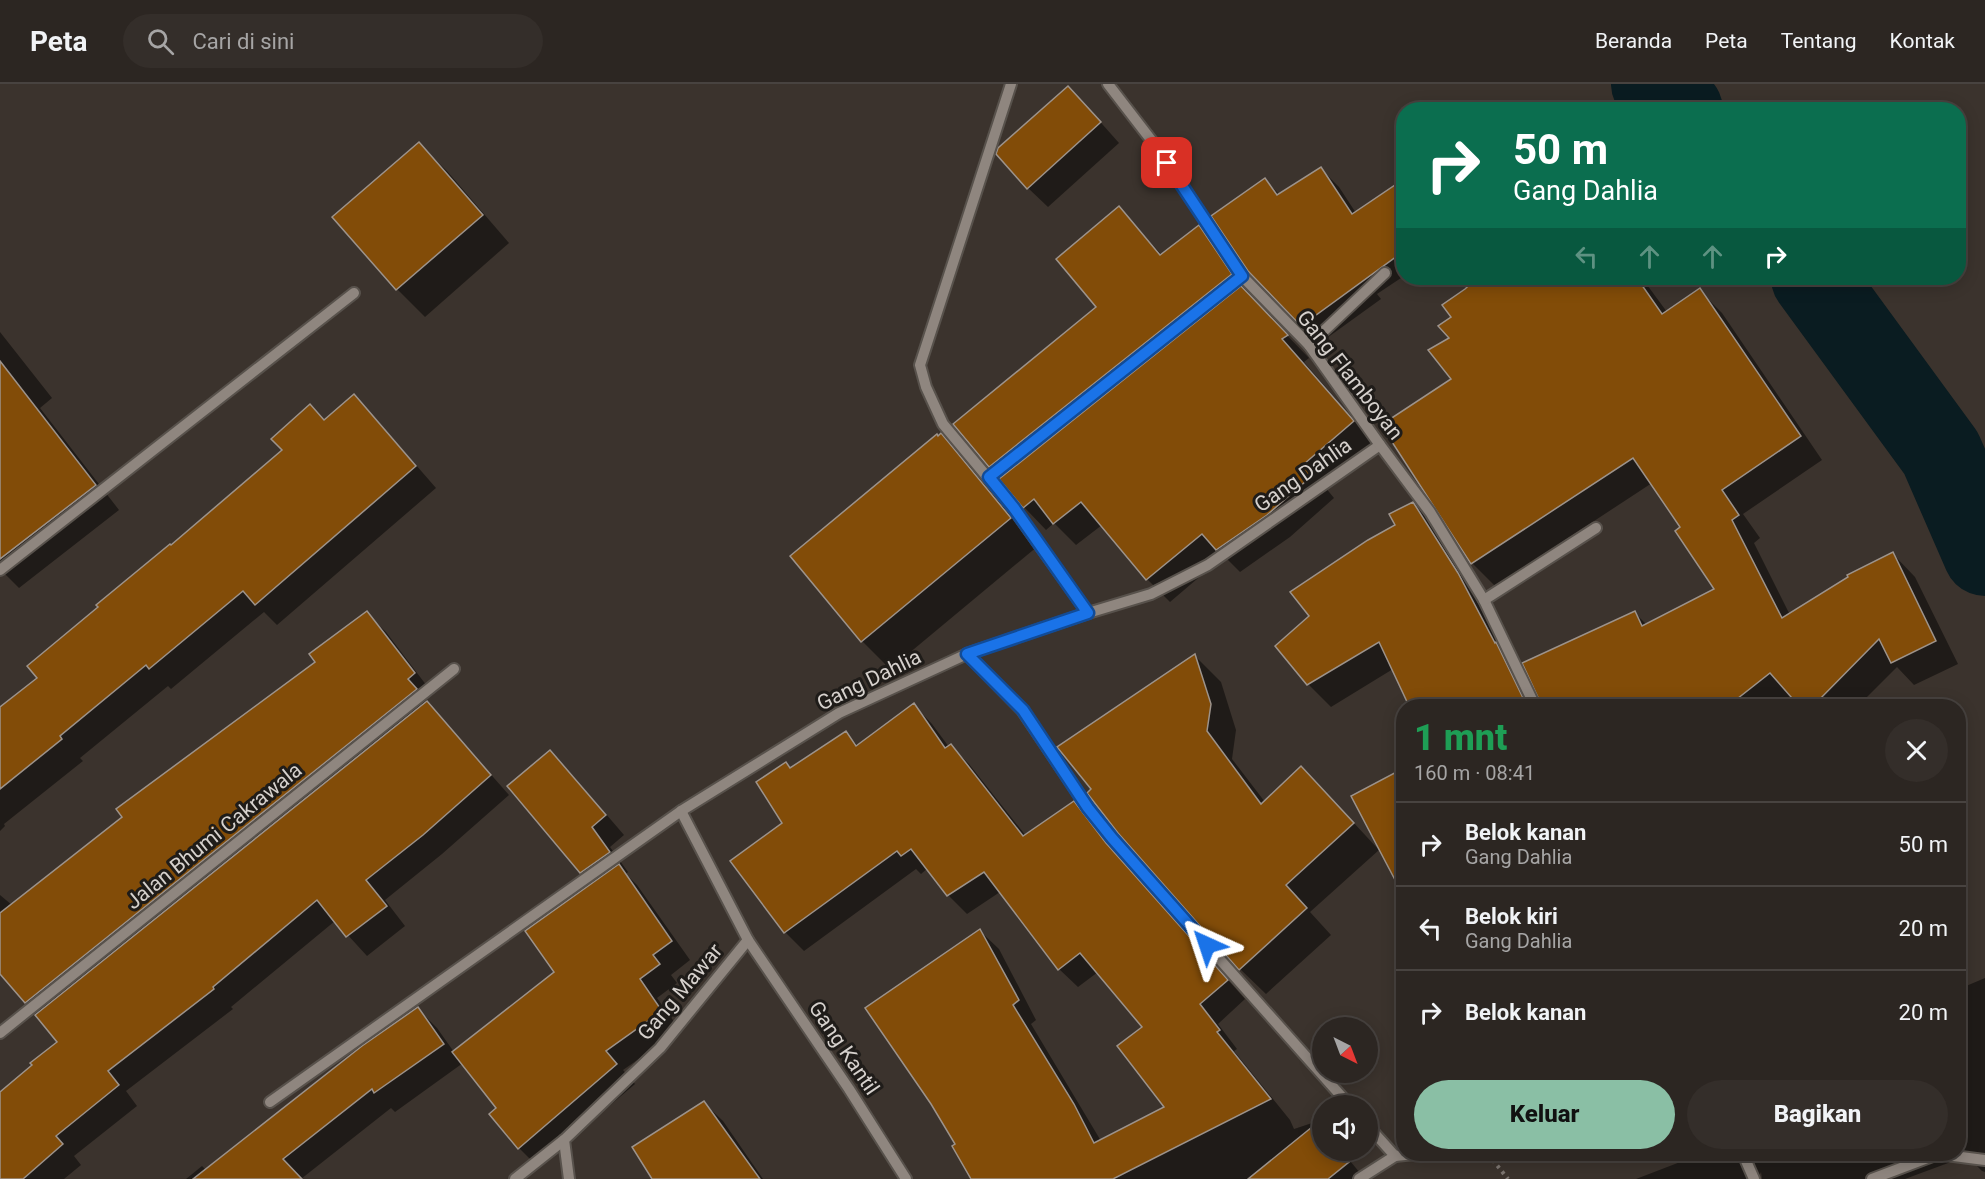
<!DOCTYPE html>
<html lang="id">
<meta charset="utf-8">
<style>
:root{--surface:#2c2622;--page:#342e2a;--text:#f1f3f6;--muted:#a6a5a5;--line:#484340;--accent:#8abfa5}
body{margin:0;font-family:Roboto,sans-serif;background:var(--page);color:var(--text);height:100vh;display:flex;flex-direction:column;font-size:22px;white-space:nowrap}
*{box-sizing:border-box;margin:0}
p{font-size:20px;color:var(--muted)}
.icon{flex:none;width:33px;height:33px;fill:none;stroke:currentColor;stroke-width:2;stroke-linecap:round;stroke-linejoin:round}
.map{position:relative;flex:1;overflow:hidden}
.details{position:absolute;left:1396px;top:615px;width:570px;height:462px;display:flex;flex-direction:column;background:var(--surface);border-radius:24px;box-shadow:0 3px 15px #0003,0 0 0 2px var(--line)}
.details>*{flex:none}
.hud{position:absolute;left:1396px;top:18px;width:570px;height:183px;border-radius:24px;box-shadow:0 3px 15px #0003,0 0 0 2px var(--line);background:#0b6e4f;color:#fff;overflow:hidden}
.needle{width:39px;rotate:138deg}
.buttons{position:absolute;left:1312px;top:933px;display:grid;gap:12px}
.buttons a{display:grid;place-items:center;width:66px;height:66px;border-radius:50%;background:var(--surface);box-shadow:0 3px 15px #0003,0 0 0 2px var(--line);font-size:30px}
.pin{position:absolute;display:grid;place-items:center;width:51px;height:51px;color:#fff;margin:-26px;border-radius:12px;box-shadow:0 3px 9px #0006}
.me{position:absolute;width:66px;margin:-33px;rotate:318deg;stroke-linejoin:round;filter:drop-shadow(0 0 4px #0008)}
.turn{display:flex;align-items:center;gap:21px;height:126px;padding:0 18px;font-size:27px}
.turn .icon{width:78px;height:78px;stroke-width:2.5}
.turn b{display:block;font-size:42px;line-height:51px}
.lanes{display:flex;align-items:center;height:57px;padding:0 18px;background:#0003;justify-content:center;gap:30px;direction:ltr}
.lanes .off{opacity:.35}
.round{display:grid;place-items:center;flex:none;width:63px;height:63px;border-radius:32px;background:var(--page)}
.summary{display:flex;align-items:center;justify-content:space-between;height:102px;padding:0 18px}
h1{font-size:36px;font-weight:800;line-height:45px;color:#1e9e55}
.action{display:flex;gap:12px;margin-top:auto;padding:12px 18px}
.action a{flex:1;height:69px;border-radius:36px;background:var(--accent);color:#111;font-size:24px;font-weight:800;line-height:69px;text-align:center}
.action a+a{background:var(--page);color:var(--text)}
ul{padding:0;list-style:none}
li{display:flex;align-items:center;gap:18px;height:84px;padding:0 18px;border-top:2px solid var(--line)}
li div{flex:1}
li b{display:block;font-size:22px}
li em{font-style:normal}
header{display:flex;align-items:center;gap:36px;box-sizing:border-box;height:84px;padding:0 30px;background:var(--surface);border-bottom:2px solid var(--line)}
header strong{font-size:28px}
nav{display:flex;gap:33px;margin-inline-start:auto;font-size:21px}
.search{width:420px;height:54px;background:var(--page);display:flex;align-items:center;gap:15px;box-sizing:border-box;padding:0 21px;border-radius:33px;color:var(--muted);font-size:22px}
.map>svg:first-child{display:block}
.shadow{fill:#0007}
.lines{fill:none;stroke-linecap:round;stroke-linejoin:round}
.river{stroke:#0a1c21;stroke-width:84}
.building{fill:#824c08;stroke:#9d938b;stroke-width:1.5}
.minor-casing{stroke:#58524c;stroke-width:14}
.path{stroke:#7d7671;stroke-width:4;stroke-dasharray:3 4.5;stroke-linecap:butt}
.minor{stroke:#8f867f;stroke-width:10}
.route-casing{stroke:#114b97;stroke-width:15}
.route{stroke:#1a73e8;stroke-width:10}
.labels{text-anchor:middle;stroke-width:6;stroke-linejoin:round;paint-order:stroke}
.street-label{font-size:21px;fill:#d6d1cd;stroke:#1f1c19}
</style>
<header>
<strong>Peta</strong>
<div class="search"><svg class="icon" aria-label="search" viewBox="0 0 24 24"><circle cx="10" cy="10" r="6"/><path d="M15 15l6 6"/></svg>Cari di sini</div>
<nav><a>Beranda</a><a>Peta</a><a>Tentang</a><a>Kontak</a></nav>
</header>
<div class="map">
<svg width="1985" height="1095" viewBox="0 0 1985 1095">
<rect width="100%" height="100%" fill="#3b332d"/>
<g class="shadow">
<polygon points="1087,23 1119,59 1048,123 1028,104"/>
<polygon points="419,60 447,87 509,159 425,233 397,205 334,133"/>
<polygon points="1321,85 1339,103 1356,129 1404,97 1404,192 1377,210 1381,215 1320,259 1249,186 1265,96 1280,111"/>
<polygon points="1119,124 1162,171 1199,143 1217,161 1249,209 1248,211 1309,274 1304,278 1375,360 1325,403 1334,414 1290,453 1240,488 1224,472 1170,518 1147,495 1102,441 1076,461 1054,439 1046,446 1024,423 1002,394 955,340 1099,224"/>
<polygon points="1480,194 1642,194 1667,228 1699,206 1722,229 1822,376 1743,430 1760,454 1754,459 1790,531 1893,470 1915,493 1958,580 1914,601 1897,583 1858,622 1801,622 1792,612 1778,622 1543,622 1544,619 1635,529 1647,541 1717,505 1682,444 1652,399 1495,502 1472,479 1383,341 1453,295 1451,255 1453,234 1466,206"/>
<polygon points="0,248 52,314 40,324 119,426 19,504 0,485"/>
<polygon points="353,312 375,334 436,404 277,541 264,528 171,605 168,602 80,674 83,677 4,740 5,742 0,747 0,625 39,594 170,462 284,367 310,322 325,337"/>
<polygon points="941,351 969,379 1038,462 890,585 862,557 792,472"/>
<polygon points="1413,420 1435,442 1481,513 1538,622 1411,622 1393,585 1331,623 1308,600 1311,532 1397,442"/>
<polygon points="366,529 386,548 433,610 426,615 434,626 509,711 442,770 385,816 405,842 367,872 335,837 231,923 233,925 126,1007 137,1022 74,1072 81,1081 64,1095 0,1095 0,1010 59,958 0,887 0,811 12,821 317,578"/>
<polygon points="1195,572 1221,598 1236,646 1232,675 1265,718 1327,710 1379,766 1310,828 1331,851 1266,910 1240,885"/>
<polygon points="914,621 932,640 949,663 951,662 969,680 1026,752 1074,719 1093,738 1125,780 1245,915 1218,940 1237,965 1234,967 1290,1036 1294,1045 1315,1038 1323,1047 1323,1066 1341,1066 1365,1095 985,1095 980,847 999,865 1036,936 1031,940 1101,1057 1166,1023 1144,943 1098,888 1078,903 1059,885 1000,808 967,830 948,811 928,784 921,790 916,785 804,867 785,848 732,777 784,739 786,680 791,685 846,649 858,662"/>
<polygon points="550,668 569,687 624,751 610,763 628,788 626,790 637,801 690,876 671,891 677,899 657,914 680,946 623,986 635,1000 538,1083 519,1064 498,1024 463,979 395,1028 391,1024 301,1095 186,1095 202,1082 206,1086 418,925 437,944 454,968 556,889 593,800 509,702"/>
<polygon points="1985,894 1985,1088 1982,1087 1967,1072 1905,1095 1762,1095 1761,1088 1758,1095 1636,1095 1701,1070 1959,1070 1959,905"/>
<polygon points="704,1019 723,1037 763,1095 654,1095"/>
</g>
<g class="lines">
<g class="river">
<polyline points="1653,0 1681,26"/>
<polyline points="1813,194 1941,369 1985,470"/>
</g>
</g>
<g class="building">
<polygon points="1068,2 1101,38 1027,105 996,70 998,64"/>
<polygon points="419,58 483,131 396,206 332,133"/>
<polygon points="1321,83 1352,130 1404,95 1404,167 1301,242 1248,187 1211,132 1265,94 1277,111"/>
<polygon points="1119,122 1160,171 1199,141 1232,190 989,383 953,340 1096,223 1056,175"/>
<polygon points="1477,194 1637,194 1662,230 1700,204 1801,352 1722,406 1739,431 1732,436 1782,534 1848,493 1847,491 1893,468 1936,557 1891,579 1879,555 1813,622 1799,622 1770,589 1728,622 1542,622 1522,579 1635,527 1642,542 1714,505 1675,447 1680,443 1633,374 1471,480 1381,341 1451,295 1428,266 1449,254 1438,242 1451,233 1442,221 1465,205"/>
<polygon points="1241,202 1288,251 1282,255 1354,337 1304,380 1313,391 1267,431 1216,466 1202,450 1146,496 1081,418 1053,440 1034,415 1023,424 999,395"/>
<polygon points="0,277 96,401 0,475"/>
<polygon points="354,310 416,382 255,521 243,507 149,585 146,581 60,652 62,655 0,705 0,623 37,594 27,582 98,523 96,521 170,460 171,461 282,366 271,355 310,320 324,336"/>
<polygon points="941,349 1011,434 861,558 790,472 937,350 938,352"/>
<polygon points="1413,418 1458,489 1495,559 1496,558 1527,622 1409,622 1379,558 1307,601 1275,562 1309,532 1290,508 1368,456 1395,441 1389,430"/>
<polygon points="367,527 415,589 408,595 417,605 25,919 0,890 0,829 122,733 116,725 315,578 309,570"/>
<polygon points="1195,570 1211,620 1207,647 1261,720 1301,682 1354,739 1286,801 1307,824 1239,886 1118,749 1087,709 1091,705 1057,663"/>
<polygon points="427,617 491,691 423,751 366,796 387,822 346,853 317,816 213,903 214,905 108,987 119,1001 56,1052 63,1060 23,1095 0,1095 0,1008 32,981 30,979 57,958 35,931"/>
<polygon points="914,619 945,664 951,660 1023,752 1074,717 1106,759 1228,896 1200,920 1220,946 1217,948 1271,1015 1113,1095 971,1095 952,1062 955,1060 931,1020 865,924 980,845 1019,916 1013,921 1074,1020 1094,1059 1164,1023 1117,962 1142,943 1080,869 1058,886 984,788 947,812 911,765 901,772 897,767 784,849 730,777 782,739 756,698 786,678 790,684 846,647 856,662"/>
<polygon points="550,666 606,731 592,743 610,768 580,789 507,702"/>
<polygon points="1404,684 1404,813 1351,712"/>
<polygon points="619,780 672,857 653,871 660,880 640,895 662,927 606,967 617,980 518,1065 489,1030 496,1024 452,968 554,888 525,847"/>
<polygon points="418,923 444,960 374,1009 372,1005 283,1075 302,1095 193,1095 362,962"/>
<polygon points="704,1017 760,1095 652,1095 632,1063"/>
<polygon points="1317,1039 1323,1046 1323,1066 1340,1066 1349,1078 1328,1095 1248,1095"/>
</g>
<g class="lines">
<defs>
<g id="minor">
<polyline points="1011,0 920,281 926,303 943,340 1014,425 1088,529 1151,510 1208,481 1380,361"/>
<polyline points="1108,0 1155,61 1242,192 1309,261 1380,361 1430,428 1484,516 1535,622"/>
<polyline points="1309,261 1385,189"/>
<polyline points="989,393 1242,192"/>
<polyline points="0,486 354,209"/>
<polyline points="1484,516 1596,444"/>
<polyline points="967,570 1022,626 1088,724 1112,754 1350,1022"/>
<polyline points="748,856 849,1005 906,1095"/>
<polyline points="0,949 454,585"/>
<polyline points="270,1018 681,727 839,629 967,570 1088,529"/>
<polyline points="1743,1070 1754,1095"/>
<polyline points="1395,1072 1415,1070"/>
<polyline points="515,1095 564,1056"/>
<polyline points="569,1095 564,1056 660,964 748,856 681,727"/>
<polyline points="1359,1095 1395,1072 1368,1042"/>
<polyline points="1872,1095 1938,1070 1985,1076"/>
</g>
</defs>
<use href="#minor" class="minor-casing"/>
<polyline class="path" points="1488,1070 1508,1095"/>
<use href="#minor" class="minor"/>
</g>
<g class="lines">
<defs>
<polyline id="route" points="1167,79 1242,192 989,393 1014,424 1088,529 967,570 1023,626 1088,724 1112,754 1207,861"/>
</defs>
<use href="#route" class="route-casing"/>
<use href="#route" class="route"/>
</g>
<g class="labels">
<g class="street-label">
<text transform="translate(1350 291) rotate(52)" y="7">Gang Flamboyan</text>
<text transform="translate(1303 391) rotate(-35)" y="7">Gang Dahlia</text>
<text transform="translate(869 596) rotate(-26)" y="7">Gang Dahlia</text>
<text transform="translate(214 752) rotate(-39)" y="7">Jalan Bhumi Cakrawala</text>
<text transform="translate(680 908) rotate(-50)" y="7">Gang Mawar</text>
<text transform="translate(844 964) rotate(56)" y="7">Gang Kantil</text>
</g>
</g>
</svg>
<div class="buttons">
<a><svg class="needle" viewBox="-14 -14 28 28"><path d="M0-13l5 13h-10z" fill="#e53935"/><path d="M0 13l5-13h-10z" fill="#a6a5a5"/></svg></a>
<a><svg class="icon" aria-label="sound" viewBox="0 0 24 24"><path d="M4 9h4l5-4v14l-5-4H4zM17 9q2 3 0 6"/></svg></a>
</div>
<div class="pin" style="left:1167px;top:79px;background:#d93025"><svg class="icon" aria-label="arrive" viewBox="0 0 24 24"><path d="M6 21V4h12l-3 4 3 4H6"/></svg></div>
<svg class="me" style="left:1207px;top:861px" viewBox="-20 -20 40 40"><path d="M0-17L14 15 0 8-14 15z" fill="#1a73e8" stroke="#fff" stroke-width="4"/></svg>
<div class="hud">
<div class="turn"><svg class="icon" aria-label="right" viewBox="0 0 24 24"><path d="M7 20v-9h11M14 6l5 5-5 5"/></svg><div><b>50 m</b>Gang Dahlia</div></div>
<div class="lanes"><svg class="icon off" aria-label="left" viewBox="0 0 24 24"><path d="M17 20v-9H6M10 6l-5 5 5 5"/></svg><svg class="icon off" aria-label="ahead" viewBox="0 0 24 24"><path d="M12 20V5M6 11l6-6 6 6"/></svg><svg class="icon off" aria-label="ahead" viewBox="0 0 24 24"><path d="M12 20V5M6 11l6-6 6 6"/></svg><svg class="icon" aria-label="right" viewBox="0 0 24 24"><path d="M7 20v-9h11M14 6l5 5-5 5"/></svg></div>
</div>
<section class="details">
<div class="summary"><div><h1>1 mnt</h1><p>160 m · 08:41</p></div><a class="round"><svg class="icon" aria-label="close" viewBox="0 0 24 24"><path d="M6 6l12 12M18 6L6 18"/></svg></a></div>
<ul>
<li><svg class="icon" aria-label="right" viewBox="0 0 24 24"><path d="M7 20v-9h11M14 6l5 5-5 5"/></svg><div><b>Belok kanan</b><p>Gang Dahlia</p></div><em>50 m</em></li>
<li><svg class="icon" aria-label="left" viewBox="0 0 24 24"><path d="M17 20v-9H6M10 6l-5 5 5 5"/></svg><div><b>Belok kiri</b><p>Gang Dahlia</p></div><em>20 m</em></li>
<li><svg class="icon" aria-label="right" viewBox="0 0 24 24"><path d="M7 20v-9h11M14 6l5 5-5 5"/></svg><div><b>Belok kanan</b></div><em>20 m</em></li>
</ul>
<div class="action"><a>Keluar</a><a>Bagikan</a></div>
</section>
</div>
